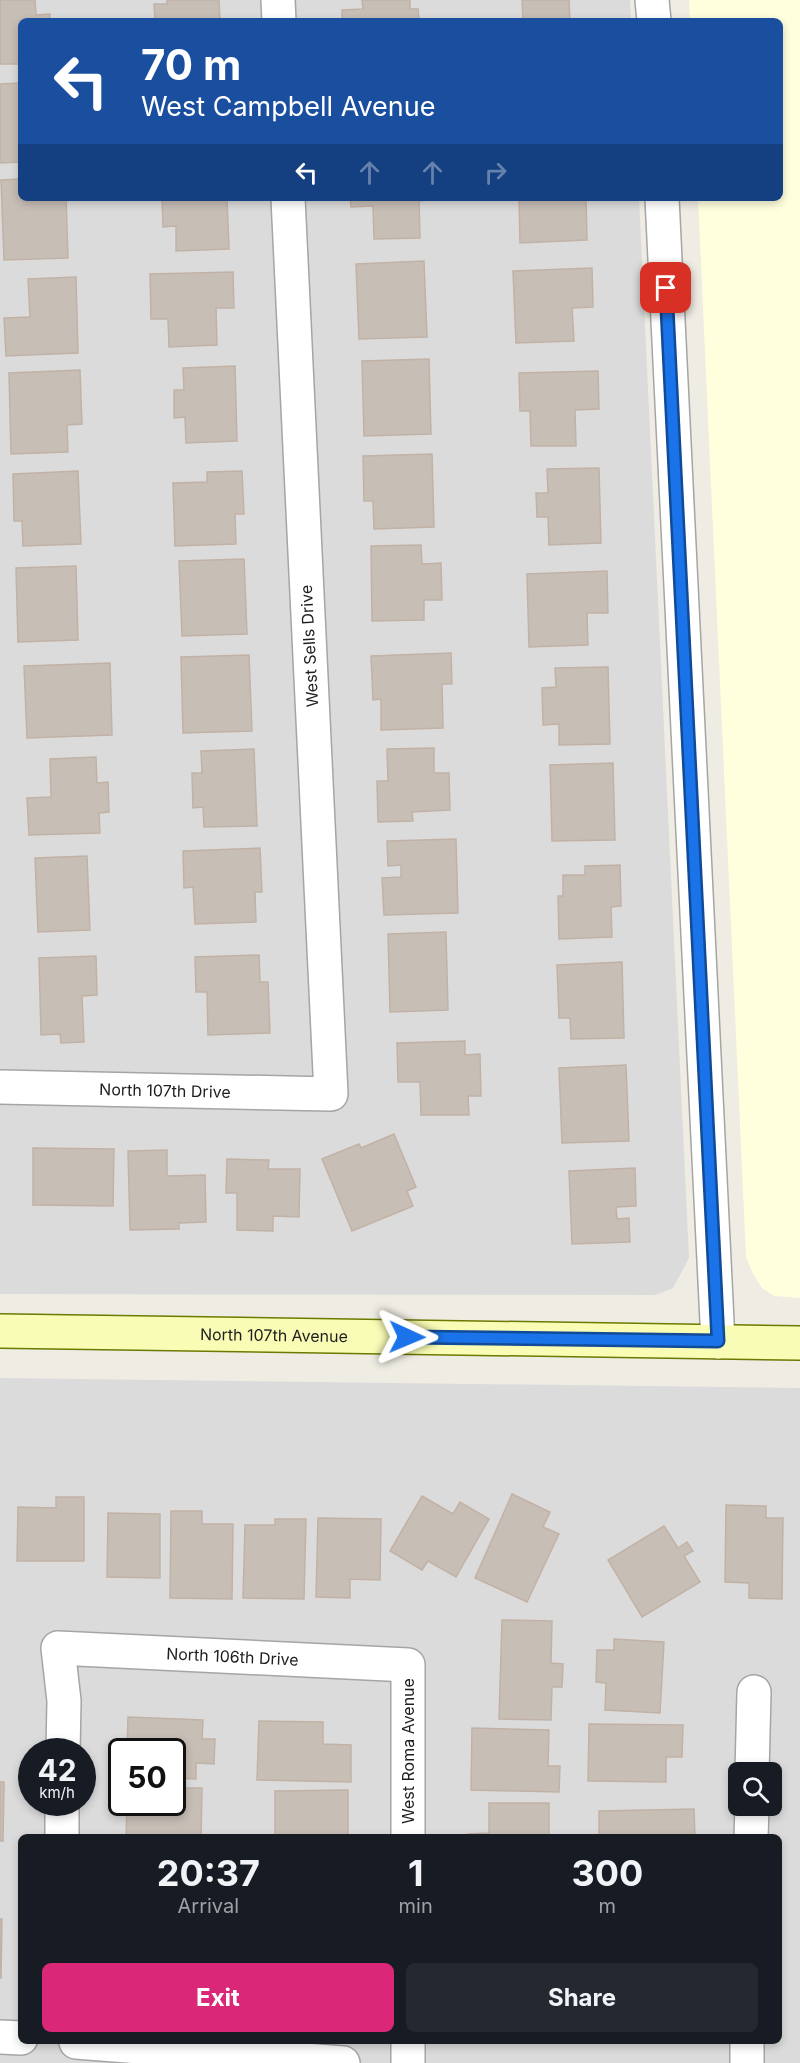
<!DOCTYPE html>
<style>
:root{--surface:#171b24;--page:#242831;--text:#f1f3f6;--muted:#9ea1a6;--accent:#db2777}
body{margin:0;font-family:Inter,sans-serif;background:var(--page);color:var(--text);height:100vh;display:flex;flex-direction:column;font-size:22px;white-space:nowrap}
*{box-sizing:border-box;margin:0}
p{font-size:20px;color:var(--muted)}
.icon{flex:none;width:33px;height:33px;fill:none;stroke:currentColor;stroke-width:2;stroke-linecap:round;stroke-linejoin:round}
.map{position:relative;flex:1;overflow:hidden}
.details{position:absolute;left:18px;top:1834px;width:764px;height:210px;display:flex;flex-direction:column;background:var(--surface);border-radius:9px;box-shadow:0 3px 9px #0003}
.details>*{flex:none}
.hud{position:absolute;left:18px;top:18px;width:765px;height:183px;border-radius:9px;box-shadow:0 3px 9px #0003;background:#1a4fa0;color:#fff;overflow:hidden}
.buttons{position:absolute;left:728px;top:1762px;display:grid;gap:12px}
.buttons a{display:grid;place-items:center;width:54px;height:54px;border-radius:9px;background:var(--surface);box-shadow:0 3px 9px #0003;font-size:30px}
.speed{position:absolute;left:18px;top:1738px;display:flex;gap:12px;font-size:30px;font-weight:700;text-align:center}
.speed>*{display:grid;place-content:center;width:78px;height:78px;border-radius:50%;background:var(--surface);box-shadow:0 3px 9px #0003;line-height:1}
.speed small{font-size:15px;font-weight:400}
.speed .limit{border:3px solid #111;border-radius:9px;background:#fff;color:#111}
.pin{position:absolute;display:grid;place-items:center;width:51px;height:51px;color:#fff;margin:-26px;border-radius:12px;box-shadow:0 3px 9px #0006}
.me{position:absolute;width:66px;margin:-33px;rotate:91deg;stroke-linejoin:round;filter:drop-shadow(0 0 4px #0008)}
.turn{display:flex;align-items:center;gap:21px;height:126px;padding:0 24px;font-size:27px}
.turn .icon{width:78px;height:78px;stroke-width:2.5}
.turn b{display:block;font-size:42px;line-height:51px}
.lanes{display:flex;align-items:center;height:57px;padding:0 24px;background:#0003;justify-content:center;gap:30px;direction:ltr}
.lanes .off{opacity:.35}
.eta{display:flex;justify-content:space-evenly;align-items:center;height:102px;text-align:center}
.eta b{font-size:36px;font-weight:700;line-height:42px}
.cta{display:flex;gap:12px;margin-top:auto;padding:12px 24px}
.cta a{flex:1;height:69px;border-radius:9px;background:var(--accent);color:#fff;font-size:24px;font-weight:700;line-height:69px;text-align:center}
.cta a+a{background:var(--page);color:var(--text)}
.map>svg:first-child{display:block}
.residential{fill:#dcdbdb;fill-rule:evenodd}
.education{fill:#ffd}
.building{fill:#c7beb6;stroke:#c2b2a5;stroke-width:1.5}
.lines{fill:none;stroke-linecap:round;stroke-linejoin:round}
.minor-casing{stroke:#a5a5a5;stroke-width:36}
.tertiary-casing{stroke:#a5a5a5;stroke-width:36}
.secondary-casing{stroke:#6b7a00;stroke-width:36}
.minor{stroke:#fff;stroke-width:33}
.tertiary{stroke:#fff;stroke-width:33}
.secondary{stroke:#f8fcb5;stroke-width:33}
.route-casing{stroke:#114b97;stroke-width:15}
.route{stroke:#1a73e8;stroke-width:10}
.labels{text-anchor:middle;stroke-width:4.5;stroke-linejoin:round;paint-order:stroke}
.street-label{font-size:16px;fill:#1e1e1e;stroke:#fff}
</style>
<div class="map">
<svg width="800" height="2063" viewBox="0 0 800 2063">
<rect width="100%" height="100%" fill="#efece3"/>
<g class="residential">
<polygon points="0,0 630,0 631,21 21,21 21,198 639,198 689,1258 673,1288 655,1295 0,1294"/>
<path d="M0 1378 800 1388V2063H0ZM32 1752H82V1803H32ZM122 1752H172V1803H122ZM738 1773H771V1806H738ZM21 1838H778V2042H21Z"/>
</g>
<polygon class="education" points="689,0 800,0 800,1298 774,1296 762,1288 753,1274 746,1257 698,198 780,198 780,21 690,21"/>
<g class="building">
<polygon points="0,0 35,0 36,15 50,14 50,21 21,21 21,64 0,64"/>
<polygon points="167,0 219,0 220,21 155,21 154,4 167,4"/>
<polygon points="362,0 410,0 410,9 418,9 419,21 342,21 342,10 363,9"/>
<polygon points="522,0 569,0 570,21 523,21"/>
<polygon points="21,83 21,162 0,163 0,84"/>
<polygon points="21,179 21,198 66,198 68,258 4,260 1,180"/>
<polygon points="162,198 227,198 229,249 176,251 176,226 163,227"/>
<polygon points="350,198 426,198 426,200 419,201 420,238 374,239 373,206 351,207"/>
<polygon points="519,198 586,198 587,240 520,243"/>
<polygon points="424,261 427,337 359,339 356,264"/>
<polygon points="592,268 593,307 572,308 574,341 516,343 513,271"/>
<polygon points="233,272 234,308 216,308 217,345 169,347 168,319 151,319 150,274"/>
<polygon points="76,277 78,353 6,356 4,318 30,317 28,279"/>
<polygon points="429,359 431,434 364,436 362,361"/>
<polygon points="235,366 237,441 186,443 185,417 174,418 174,390 184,390 183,368"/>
<polygon points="80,370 82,424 67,425 68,452 11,454 9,373"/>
<polygon points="598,371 599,409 575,410 576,446 531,446 530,411 520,411 519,373"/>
<polygon points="432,454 434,527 374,529 373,501 364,501 363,456"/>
<polygon points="599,468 601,543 549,545 548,517 537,517 536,493 548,493 547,469"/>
<polygon points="78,471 81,544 23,546 22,521 14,521 13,474"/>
<polygon points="242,471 244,514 235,514 236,544 175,546 173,483 207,482 207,472"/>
<polygon points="421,545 422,564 441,563 442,600 424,600 424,620 372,621 371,546"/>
<polygon points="244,559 247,634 182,636 179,561"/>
<polygon points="76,566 78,640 18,642 16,568"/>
<polygon points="607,571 608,613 587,613 588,645 529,647 527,574"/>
<polygon points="451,653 452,684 442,684 443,728 381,730 381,699 373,700 371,656"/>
<polygon points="249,655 252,731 183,733 181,657"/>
<polygon points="110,663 112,735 27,738 24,666"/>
<polygon points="608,667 610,744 559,745 559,724 543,725 542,688 556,687 555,668"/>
<polygon points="434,748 434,773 449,773 450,810 412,812 413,821 378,822 377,781 388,781 387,749"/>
<polygon points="254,749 257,826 204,827 203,807 193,808 192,773 202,773 201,751"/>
<polygon points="96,757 97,783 108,782 109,812 99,813 100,833 29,835 27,798 51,797 50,759"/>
<polygon points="613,763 615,840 552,841 550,765"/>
<polygon points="456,839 458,913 384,915 382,878 401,877 401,865 388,866 387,841"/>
<polygon points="260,848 262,892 255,892 256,922 195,924 193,887 184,888 183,851"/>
<polygon points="87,856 90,930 38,932 35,858"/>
<polygon points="620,865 621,906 611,907 612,937 559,939 558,896 563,896 563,875 585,875 585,866"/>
<polygon points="446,932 448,1010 390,1012 388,934"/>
<polygon points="259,955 260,982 268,982 270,1033 208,1035 207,992 196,992 195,957"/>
<polygon points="96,956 97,995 82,996 84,1042 61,1043 60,1034 41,1035 39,958"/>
<polygon points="622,962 624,1038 571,1039 570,1018 559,1018 557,965"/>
<polygon points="465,1041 465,1055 480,1054 481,1096 468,1096 469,1115 421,1115 420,1082 398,1082 397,1043"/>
<polygon points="626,1065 629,1141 562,1143 559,1068"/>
<polygon points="394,1134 416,1187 407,1191 413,1206 352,1231 322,1159 359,1144 361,1148"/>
<polygon points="33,1148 114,1149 113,1206 33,1205"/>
<polygon points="167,1150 167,1176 205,1175 206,1222 179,1223 179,1229 130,1230 128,1151"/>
<polygon points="227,1159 269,1160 268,1169 300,1169 299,1217 273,1216 273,1231 237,1230 237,1193 226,1193"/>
<polygon points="635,1168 636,1206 616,1207 617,1219 629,1218 630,1242 572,1244 569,1171"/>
<polygon points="512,1494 550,1512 543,1527 559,1534 527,1602 475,1578"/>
<polygon points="422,1496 453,1514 460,1502 489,1519 456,1577 428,1561 422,1570 390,1551"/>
<polygon points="56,1497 84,1497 84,1561 17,1561 18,1507 56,1508"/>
<polygon points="726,1505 766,1506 766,1518 783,1518 782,1599 749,1598 749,1583 725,1582"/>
<polygon points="171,1511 202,1511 202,1524 233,1524 232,1599 170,1598"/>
<polygon points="108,1513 160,1514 160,1578 107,1577"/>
<polygon points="318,1518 381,1519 380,1580 350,1579 350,1598 316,1597"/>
<polygon points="275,1519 306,1519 304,1599 243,1598 245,1525 275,1525"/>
<polygon points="664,1526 678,1548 687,1542 693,1551 684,1556 700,1582 642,1617 608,1560"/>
<polygon points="502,1620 552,1621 551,1663 563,1664 562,1687 552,1687 551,1720 499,1719"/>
<polygon points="614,1639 664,1642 660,1713 605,1710 606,1683 596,1682 597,1650 614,1650"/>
<polygon points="128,1717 203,1720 202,1739 215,1739 214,1764 196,1763 196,1779 172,1778 172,1752 127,1752"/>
<polygon points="259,1721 323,1722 323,1744 351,1745 351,1782 257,1780"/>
<polygon points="589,1724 683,1725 682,1757 666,1757 666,1782 588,1781"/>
<polygon points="472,1728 549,1730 548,1766 560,1766 559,1792 471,1790"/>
<polygon points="0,1782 4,1782 3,1841 0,1841"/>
<polygon points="172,1788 202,1788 201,1838 126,1838 127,1803 172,1803"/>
<polygon points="348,1790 348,1838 275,1838 275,1791"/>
<polygon points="489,1803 549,1803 549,1838 468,1838 468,1834 489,1833"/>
<polygon points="694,1809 695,1838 599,1838 599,1811"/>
<polygon points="0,1919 2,1919 1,1978 0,1978"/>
</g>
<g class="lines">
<defs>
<g id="minor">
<polyline points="278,0 279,21"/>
<path id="s1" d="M0 1087 331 1094 288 198"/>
<path id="s2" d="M63 1752 64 1701 58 1648 408 1665V1838"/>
<polyline points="752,1773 754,1692"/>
<polyline points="62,1838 62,1803"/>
<polyline points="751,1838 752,1806"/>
<polyline points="0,2037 21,2038"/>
<polyline points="76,2042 343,2063"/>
<polyline points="408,2063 408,2042"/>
<polyline points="747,2063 747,2042"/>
</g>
<g id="tertiary">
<polyline points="652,0 654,21"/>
<polyline points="662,198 718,1342"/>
</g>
<g id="secondary">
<path id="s3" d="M0 1331 800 1343"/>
</g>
</defs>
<use href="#minor" class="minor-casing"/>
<use href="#tertiary" class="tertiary-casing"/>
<use href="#secondary" class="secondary-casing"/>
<use href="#minor" class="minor"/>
<use href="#tertiary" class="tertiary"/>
<use href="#secondary" class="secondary"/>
</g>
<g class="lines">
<defs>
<polyline id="route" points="407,1337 718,1341 666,288"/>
</defs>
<use href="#route" class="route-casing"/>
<use href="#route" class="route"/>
</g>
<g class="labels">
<g class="street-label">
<text transform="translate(309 646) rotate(-93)" y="6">West Sells Drive</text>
<text dy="6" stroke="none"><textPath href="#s1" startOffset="165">North 107th Drive</textPath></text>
<text dy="6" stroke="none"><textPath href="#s3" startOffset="274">North 107th Avenue</textPath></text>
<text dy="6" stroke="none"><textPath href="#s2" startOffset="279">North 106th Drive</textPath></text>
<text transform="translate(408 1751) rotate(-90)" y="6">West Roma Avenue</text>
</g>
</g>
</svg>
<div class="buttons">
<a><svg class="icon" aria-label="search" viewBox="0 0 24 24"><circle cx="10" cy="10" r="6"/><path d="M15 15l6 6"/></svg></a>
</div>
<div class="speed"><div>42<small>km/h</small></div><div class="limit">50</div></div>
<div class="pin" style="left:666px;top:288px;background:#d93025"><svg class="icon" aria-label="arrive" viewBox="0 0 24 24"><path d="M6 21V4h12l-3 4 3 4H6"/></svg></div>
<svg class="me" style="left:407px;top:1337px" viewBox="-20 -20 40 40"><path d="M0-17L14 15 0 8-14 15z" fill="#1a73e8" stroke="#fff" stroke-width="4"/></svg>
<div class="hud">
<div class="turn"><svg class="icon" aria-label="left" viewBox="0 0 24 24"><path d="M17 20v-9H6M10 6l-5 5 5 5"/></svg><div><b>70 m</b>West Campbell Avenue</div></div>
<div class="lanes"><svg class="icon" aria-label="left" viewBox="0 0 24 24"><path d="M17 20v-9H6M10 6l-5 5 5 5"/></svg><svg class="icon off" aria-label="ahead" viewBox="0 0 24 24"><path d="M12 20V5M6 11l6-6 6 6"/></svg><svg class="icon off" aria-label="ahead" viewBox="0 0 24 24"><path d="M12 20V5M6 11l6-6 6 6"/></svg><svg class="icon off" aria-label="right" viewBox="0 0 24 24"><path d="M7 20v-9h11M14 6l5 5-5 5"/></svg></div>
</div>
<section class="details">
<div class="eta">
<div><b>20:37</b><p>Arrival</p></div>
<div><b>1</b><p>min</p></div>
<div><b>300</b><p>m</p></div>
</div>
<div class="cta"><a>Exit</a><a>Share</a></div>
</section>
</div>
